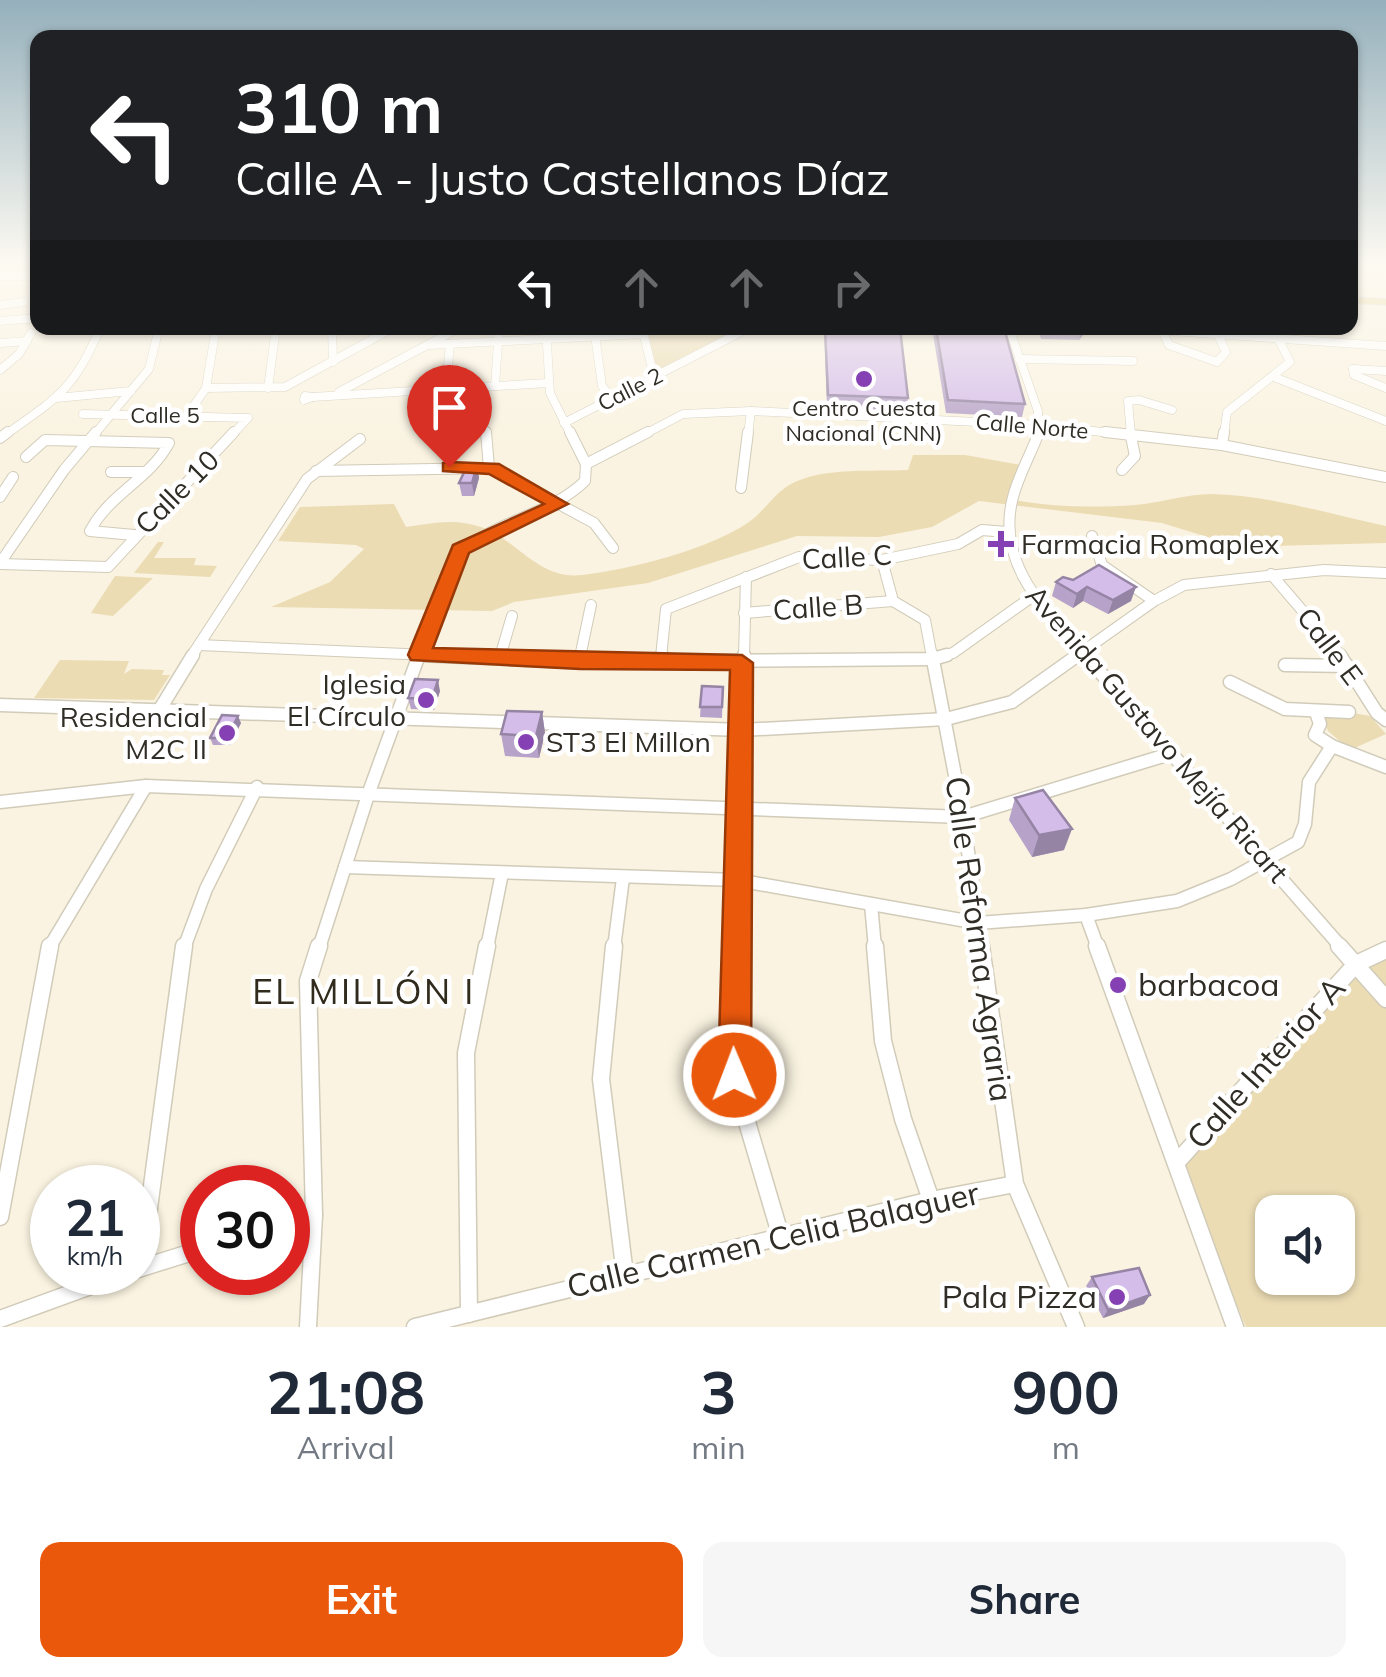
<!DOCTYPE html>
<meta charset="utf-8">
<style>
:root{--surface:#fff;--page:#f6f6f7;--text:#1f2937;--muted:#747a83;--accent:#ea580c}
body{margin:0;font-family:Mulish,sans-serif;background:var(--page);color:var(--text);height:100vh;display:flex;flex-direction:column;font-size:38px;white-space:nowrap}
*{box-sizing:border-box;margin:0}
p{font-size:32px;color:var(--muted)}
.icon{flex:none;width:55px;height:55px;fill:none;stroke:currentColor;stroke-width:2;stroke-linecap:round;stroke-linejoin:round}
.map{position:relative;height:1327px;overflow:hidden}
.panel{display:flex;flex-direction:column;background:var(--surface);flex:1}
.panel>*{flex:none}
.banner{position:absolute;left:30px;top:30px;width:1328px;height:305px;border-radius:20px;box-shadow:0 2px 8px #0004;background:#202124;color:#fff;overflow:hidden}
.buttons{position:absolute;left:1255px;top:1195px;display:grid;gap:20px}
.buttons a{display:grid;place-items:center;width:100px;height:100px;border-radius:20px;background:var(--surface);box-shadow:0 2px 8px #0004;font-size:50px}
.speed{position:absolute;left:30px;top:1165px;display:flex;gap:20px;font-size:50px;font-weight:700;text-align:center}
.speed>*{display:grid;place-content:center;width:130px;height:130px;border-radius:50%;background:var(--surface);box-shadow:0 2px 8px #0004;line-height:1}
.speed small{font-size:25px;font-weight:400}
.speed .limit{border:15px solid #d22;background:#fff;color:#111}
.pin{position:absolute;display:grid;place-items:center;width:85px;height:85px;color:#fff;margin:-102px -42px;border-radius:50% 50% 50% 0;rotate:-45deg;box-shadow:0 0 10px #0007}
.pin .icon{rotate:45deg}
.me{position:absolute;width:110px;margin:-55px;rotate:359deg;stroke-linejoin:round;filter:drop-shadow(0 0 8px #0008)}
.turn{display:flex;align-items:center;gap:35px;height:210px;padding:0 40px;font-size:45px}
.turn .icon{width:130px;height:130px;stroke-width:2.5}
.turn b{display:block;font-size:70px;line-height:85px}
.lanes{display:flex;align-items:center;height:95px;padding:0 40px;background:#0003;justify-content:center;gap:50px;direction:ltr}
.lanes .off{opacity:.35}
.eta{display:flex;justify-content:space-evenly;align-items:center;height:170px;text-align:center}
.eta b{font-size:60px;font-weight:700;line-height:70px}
.button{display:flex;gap:20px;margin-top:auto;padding:20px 40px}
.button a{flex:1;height:115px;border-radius:20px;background:var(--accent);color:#fff;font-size:40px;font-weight:700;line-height:115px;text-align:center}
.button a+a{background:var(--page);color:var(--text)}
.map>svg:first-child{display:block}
.green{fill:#ebdcb4;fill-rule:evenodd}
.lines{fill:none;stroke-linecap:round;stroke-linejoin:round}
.minor-far3-casing{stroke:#d1cbb9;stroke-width:9}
.minor-far2-casing{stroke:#d1cbb9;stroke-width:12}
.minor-far1-casing{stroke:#d1cbb9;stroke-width:15}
.minor-casing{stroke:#d1cbb9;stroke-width:19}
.major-casing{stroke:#dad9d8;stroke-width:2}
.minor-far3{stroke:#fff;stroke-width:8}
.minor-far2{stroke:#fff;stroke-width:10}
.minor-far1{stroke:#fff;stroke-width:12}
.minor{stroke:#fff;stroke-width:16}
.major{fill:#e3cd85;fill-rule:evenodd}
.wall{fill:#b7a3c9}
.shaded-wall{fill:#9584a4}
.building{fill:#d5bdea;stroke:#9584a4;stroke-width:2.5}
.route{fill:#ea580c;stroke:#983908;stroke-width:2.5}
.poi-dot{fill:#8540b4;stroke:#fff;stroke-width:4}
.labels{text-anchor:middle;stroke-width:9;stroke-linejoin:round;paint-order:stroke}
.far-street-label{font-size:22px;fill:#302d26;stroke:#fff}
.far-poi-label{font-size:22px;fill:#302d26;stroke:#fff}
.street-label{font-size:28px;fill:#302d26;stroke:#fff}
.poi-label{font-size:28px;fill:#302d26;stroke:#fff;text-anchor:start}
.near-street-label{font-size:32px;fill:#302d26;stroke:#fff}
.near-poi-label{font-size:32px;fill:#302d26;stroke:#fff;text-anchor:start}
.near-neighbourhood-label{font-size:35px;letter-spacing:2.5px;fill:#302b1c;stroke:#fff}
</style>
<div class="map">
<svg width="1386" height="1327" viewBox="0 0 1386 1327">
<rect width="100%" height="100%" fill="#faf3e1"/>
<g class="green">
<polygon points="645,328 742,328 654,373"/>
<path d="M913 455H965L1021 465 1013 500C1054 507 1093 508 1135 505 1160 503 1186 494 1211 494 1269 495 1329 514 1386 526V543L1272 546 1214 539 1162 523 979 501 932 527 879 537 797 536 648 583 514 602 492 611 271 607 330 582 364 549 356 545 278 541 300 507 394 504 406 527C432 523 455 518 481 527 518 540 538 580 582 575 631 569 708 550 749 522 765 511 777 489 795 482 828 467 872 472 908 470Z"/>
<polygon points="158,542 164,542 154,558 196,558 194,565 217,566 210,577 134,573"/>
<polygon points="115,576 153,578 113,616 91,613"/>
<polygon points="60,660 129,661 124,674 132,669 164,670 162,675 170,675 154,700 34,698"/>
<polygon points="1353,713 1370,716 1386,734 1350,750 1328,731 1321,715"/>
<path d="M1386 956V1327H1246L1177 1162 1358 967ZM1272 1212H1338V1278H1272Z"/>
</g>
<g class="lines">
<defs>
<g id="minor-far3">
<polyline points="0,276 38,276"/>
<polyline points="0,305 24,302"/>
<polyline points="0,321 38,318"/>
<polyline points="332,328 333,362"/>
<polyline points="546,328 550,393 571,435"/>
<polyline points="594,328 602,386 611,398"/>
<polyline points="642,328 654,376"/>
<polyline points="1009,328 1038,411 1038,435"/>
<polyline points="1128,328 1386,346"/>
<polyline points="1161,328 1169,345 1217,362 1226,352 1215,328"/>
<polyline points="0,343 27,341"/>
<polyline points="428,345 643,334"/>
<polyline points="1019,359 1133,361"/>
<polyline points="1353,369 1354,375 1386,388"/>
<polyline points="1353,369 1386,371"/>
<polyline points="0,370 19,354 31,333"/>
<polyline points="1274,377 1386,421"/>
<polyline points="495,386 499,328"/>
<polyline points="206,388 285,387 393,328"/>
<polyline points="268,388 276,328"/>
<polyline points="446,389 450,344"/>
<polyline points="339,392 459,328"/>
<polygon points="305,396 312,397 304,400"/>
<polyline points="312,397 548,383"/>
<polyline points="56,398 131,391"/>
<polyline points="83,414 248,418 232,435"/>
<polyline points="188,414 206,388 216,328"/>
<polyline points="564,423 749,328"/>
<path d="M5 435C57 398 75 389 100 328"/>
<polyline points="94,435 149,369 159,328"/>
<polyline points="643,435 683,414 751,411 1041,425 1128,435"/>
<polyline points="748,435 751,411"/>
<polyline points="1131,435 1128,401 1139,400 1172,410"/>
<polyline points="1224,435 1227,412 1290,362 1273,328"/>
</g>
<g id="minor-far2">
<polyline points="486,432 489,468"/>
<path d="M1039 432C1031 454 1019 474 1013 497 995 564 1046 611 1087 657"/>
<polyline points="1105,432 1222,445 1386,477"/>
<polyline points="0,438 8,432"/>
<polyline points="1222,445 1224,432"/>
<path d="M26 457 45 440 169 443C150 479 109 494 90 531L134 535"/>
<polyline points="586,464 648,432"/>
<polyline points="1122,470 1135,456 1130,432"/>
<polyline points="316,471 492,468 594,523 613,548"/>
<polyline points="111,472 145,472"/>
<polyline points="741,488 748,432"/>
<polyline points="0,497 13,477"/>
<polyline points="1092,536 1102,565 1154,601"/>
<polyline points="882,560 893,601 925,620 932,657"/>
<polyline points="0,563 64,470 96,432"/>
<polyline points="0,564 108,567 234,432"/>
<polyline points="1271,574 1342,657"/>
<polyline points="744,613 893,601"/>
<polyline points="199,645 475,657"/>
<polyline points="191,657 307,479 360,439"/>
<path d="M418 657 454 560C489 520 547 518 585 481L586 464 570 432"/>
<polyline points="500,657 512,616"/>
<polyline points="580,657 591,605"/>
<polyline points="661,657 666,609 799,557 882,560 958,544 982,530 1007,532"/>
<polyline points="744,657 746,577"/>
<polyline points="939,657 953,653 1033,596"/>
<polyline points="1075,657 1154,601 1184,585 1324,570 1386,573"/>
</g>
<g id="minor-far1">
<polyline points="419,655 579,662 933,659 947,655"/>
<polyline points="932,655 963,817 982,948"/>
<polyline points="1085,655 1342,948"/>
<polyline points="1340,655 1377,713 1386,720"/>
<polyline points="579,662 581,655"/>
<polyline points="661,662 662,655"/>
<polyline points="1285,665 1348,666"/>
<polyline points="1230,682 1285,709 1349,712"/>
<polyline points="0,705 742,730 946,719 1012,702 1078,655"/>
<polyline points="160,709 193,655"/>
<polyline points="1332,746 1386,767"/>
<polyline points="0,802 146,786 963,817 1173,753"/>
<polyline points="345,867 737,880 978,923 1086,915 1177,901 1231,879 1298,842 1305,824 1309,782 1332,746 1315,735 1320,724 1316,712"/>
<polyline points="871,904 875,948"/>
<polyline points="1086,915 1098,948"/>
<polyline points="49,948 146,786"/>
<polyline points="184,948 206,889 257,787"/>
<polyline points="319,948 369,792 419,655"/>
<polyline points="487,948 502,873"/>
<polyline points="614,948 623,878"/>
<polyline points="736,948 744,655"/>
</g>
<g id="minor">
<polyline points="614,946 601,1079 625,1275"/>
<polyline points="736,946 733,1055 741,1102 781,1237"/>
<polyline points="875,946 883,1041 903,1119 931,1200"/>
<polyline points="981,946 1015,1184 1076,1327"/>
<polyline points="1097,946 1235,1327"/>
<polyline points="1339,946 1386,999"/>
<polyline points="1177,1162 1356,964 1386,950"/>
<polyline points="0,1217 50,946"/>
<polyline points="288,1223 314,1215"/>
<polyline points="141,1268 184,946"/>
<polyline points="138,1269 202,1249"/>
<polyline points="469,1314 466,1053 487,946"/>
<polyline points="0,1319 129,1272"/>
<polyline points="308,1327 314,1215 308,981 319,946"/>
<polyline points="415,1327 931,1200 1015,1184"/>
</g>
<polygon id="major" points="1350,297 1386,299 1386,305 1350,303"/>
</defs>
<use href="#minor-far3" class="minor-far3-casing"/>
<use href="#minor-far2" class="minor-far2-casing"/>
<use href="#minor-far1" class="minor-far1-casing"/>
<use href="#minor" class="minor-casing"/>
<use href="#major" class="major-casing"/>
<use href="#minor-far3" class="minor-far3"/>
<use href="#minor-far2" class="minor-far2"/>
<use href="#minor-far1" class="minor-far1"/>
<use href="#minor" class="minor"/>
<use href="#major" class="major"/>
</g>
<g class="wall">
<polygon points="824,328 900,328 908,398 906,411 827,407"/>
<polygon points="932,328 1004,328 1025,404 1022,417 946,413"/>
<polygon points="1037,328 1089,328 1079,340 1041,339"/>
<polygon points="477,465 479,478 474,496 462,496 459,483"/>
<polygon points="1063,577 1131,601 1108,614 1083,601 1073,608 1052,596 1056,582"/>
<polygon points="702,686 723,687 722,718 700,717"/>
<polygon points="440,691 434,710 411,709 408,698"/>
<polygon points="542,712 545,733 539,758 505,756 501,734"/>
<polygon points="241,723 230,745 213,745 210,738"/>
<polygon points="1015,798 1064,850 1032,857 1009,820"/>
<polygon points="1092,1277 1144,1304 1103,1318 1086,1286"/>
</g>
<g class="shaded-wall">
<polygon points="1082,328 1089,328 1079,340"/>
<polygon points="477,465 479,478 474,496 472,483"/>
<polygon points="1087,587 1083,601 1073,608 1077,594"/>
<polygon points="1136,587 1131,601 1108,614 1113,600"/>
<polygon points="438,680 440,691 434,710 432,699"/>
<polygon points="542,712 545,733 539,758 536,736"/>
<polygon points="238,716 241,723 230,745 227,738"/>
<polygon points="1072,829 1064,850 1032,857 1039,835"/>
<polygon points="1150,1295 1144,1304 1103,1318 1108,1310"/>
</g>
<g class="building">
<polygon points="825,328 900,328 908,398 828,395"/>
<polygon points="936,328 1004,328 1025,404 948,400"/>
<polygon points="468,464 477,465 472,483 459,483"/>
<polygon points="1099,565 1136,587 1113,600 1087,587 1077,594 1056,582 1063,577 1073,580"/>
<polygon points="415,679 438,680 432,699 408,698"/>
<polygon points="702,686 723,687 722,707 700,707"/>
<polygon points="507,711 542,712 536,736 501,734"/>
<polygon points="222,715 238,716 227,738 210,738"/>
<polygon points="1043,790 1072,829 1039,835 1015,798"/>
<polygon points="1139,1268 1150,1295 1108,1310 1092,1277"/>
</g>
<linearGradient id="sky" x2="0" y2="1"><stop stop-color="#95b0bc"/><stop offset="0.59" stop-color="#fdfaf2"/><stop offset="1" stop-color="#fdfaf2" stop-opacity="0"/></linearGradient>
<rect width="1386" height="449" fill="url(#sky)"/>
<polygon class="route" points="449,462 499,464 568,504 469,553 433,648 742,655 753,663 751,1075 746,1086 734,1090 723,1086 718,1075 730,670 580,669 411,660 408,655 453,545 544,504 489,474 443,471 443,463"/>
<g class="poi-dot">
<circle cx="864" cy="379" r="10"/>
<path d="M996 529h10v10h10v10h-10v10h-10v-10h-10v-10h10z"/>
<circle cx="426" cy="700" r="10"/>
<circle cx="227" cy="733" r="10"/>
<circle cx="526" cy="742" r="10"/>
<circle cx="1118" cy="985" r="10"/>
<circle cx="1117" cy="1297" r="10"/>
</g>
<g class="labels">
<g class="far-street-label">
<text transform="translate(630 389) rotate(-27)" y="8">Calle 2</text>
<text x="165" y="423">Calle 5</text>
<text transform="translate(1032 426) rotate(5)" y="8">Calle Norte</text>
</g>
<g class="far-poi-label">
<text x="864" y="416">Centro Cuesta<tspan x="864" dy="25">Nacional (CNN)</tspan></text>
</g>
<g class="street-label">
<text transform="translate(177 492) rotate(-45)" y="10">Calle 10</text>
<text transform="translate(847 557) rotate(-3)" y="10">Calle C</text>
<text transform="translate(818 607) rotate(-4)" y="10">Calle B</text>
<text transform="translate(1330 646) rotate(53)" y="10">Calle E</text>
<text transform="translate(1157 734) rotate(49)" y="10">Avenida Gustavo Mejía Ricart</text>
</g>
<g class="poi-label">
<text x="1021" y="554">Farmacia Romaplex</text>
<text x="406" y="694" text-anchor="end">Iglesia<tspan x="406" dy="32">El Círculo</tspan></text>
<text x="207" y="727" text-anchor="end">Residencial<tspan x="207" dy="32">M2C II</tspan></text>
<text x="546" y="752">ST3 El Millon</text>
</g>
<g class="near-street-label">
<text transform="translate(979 939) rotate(82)" y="11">Calle Reforma Agraria</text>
<text transform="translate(1266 1063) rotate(-48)" y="11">Calle Interior A</text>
<text transform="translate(773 1240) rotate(-13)" y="11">Calle Carmen Celia Balaguer</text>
</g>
<g class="near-poi-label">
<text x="1138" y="996">barbacoa</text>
<text x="1097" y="1308" text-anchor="end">Pala Pizza</text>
</g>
<g class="near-neighbourhood-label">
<text x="364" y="1004">EL MILLÓN I</text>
</g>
</g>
</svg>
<div class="buttons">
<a><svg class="icon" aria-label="sound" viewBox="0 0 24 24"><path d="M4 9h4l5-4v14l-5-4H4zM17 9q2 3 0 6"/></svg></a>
</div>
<div class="speed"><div>21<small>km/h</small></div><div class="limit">30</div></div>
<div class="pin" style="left:449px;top:467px;background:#d93025"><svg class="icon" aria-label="arrive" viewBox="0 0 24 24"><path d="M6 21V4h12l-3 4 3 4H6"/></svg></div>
<svg class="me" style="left:734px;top:1075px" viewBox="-20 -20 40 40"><circle r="17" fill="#ea580c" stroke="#fff" stroke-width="3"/><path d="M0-11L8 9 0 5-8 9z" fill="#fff"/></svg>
<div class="banner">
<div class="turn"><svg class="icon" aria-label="left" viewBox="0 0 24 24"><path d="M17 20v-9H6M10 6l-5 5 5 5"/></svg><div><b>310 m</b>Calle A - Justo Castellanos Díaz</div></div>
<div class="lanes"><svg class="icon" aria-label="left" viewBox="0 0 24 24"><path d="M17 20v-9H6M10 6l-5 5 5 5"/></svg><svg class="icon off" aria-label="ahead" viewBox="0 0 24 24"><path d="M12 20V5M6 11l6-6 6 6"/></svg><svg class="icon off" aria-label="ahead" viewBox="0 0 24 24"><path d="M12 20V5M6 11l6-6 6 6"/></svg><svg class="icon off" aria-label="right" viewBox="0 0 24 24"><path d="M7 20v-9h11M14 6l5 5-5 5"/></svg></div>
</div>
</div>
<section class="panel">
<div class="eta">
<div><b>21:08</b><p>Arrival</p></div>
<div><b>3</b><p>min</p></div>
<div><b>900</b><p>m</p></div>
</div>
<div class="button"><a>Exit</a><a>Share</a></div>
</section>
